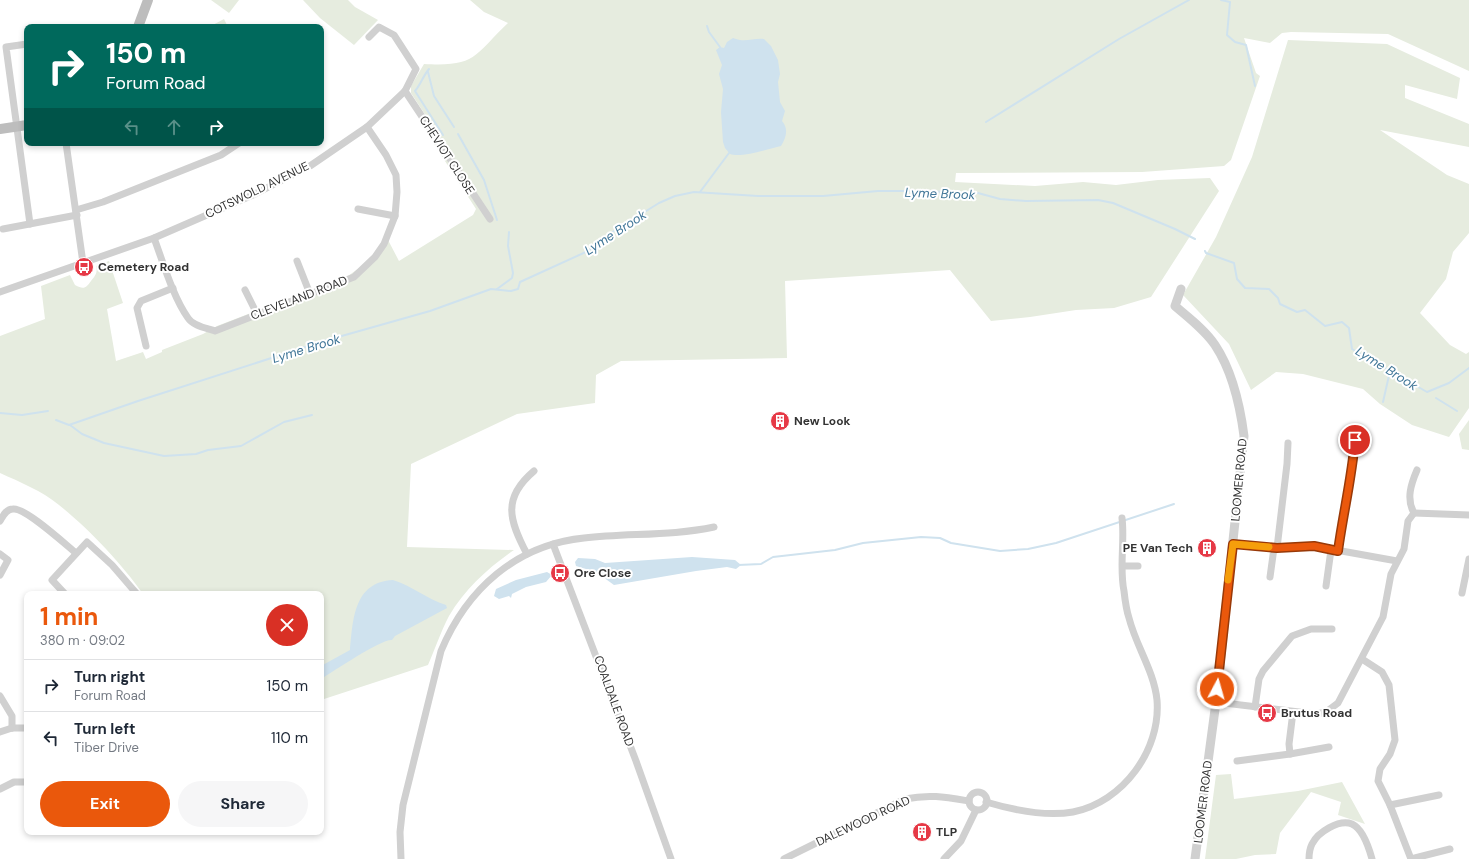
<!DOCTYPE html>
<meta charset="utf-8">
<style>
:root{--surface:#fff;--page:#f6f6f7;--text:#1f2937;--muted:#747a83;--line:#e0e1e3;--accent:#ea580c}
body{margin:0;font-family:"DM Sans",sans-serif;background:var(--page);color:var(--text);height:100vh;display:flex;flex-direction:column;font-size:15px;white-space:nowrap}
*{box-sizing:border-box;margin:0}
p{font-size:13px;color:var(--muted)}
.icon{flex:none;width:22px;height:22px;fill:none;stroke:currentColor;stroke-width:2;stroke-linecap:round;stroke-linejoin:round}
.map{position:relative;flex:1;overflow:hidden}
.panel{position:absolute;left:24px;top:591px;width:300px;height:244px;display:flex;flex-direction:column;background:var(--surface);border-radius:8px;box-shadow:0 2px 6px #0003}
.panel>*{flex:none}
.top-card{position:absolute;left:24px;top:24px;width:300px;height:122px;border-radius:8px;box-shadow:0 2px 6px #0003;background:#00695c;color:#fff;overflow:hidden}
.pin{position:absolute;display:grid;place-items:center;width:34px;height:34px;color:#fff;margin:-17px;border:2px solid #fff;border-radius:50%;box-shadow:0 1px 4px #0007}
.me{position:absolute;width:44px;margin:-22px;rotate:6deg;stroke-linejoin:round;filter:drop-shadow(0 0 3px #0008)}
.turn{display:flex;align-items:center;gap:14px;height:84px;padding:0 16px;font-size:18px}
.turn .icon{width:52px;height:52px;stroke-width:2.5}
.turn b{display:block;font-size:28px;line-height:34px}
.lanes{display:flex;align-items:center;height:38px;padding:0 16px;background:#0003;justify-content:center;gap:20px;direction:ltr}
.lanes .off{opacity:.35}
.round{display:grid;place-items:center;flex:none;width:42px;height:42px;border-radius:21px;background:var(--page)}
.headline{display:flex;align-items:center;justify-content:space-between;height:68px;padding:0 16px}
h1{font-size:24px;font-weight:700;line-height:30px;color:var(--accent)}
.button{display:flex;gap:8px;margin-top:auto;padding:8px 16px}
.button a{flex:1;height:46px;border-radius:24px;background:var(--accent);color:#fff;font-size:16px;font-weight:700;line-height:46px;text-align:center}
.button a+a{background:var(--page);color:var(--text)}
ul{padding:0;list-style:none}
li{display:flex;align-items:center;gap:12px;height:52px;padding:0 16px;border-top:1px solid var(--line)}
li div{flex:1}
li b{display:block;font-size:15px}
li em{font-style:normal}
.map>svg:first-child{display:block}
.green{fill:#e6ecdf}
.water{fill:#cfe2ee}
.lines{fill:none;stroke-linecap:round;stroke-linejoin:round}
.stream{stroke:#cfe2ee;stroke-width:2}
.minor{stroke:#d0d0d0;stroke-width:7}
.tertiary{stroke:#d0d0d0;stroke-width:9}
.secondary{stroke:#bdbdbd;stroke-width:10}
.route-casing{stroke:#983908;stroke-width:10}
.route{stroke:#ea580c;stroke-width:7}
.slow{stroke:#f59e0b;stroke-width:7}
.labels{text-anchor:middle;stroke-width:4;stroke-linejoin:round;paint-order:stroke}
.street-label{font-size:12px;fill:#333;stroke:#fff}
.poi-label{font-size:12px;font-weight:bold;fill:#333;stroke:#fff;text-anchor:start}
.water-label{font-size:13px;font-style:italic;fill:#3f7597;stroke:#fff}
</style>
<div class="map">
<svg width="1469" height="859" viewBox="0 0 1469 859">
<rect width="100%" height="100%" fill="#fff"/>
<g class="green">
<polygon points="211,0 239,0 229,13"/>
<polygon points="303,0 348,0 355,7 378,20 354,45 320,18"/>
<path d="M470 0H1469V71L1388 34 1291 32 1282 33 1270 43 1244 38 1256 73 1260 76 1231 160 1224 166 1142 172 956 173 955 182 1035 186 1083 182 1116 185 1158 180 1210 178 1219 191 1151 297 1114 308 1076 310 1030 317 991 321 950 270 785 281 787 358 621 361 596 375 595 403 517 414 411 464 407 547 514 550C488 568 465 589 449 616 441 631 435 649 428 665L321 700V594H143C122 564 88 528 59 505 42 491 20 482 0 473V336L45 319 41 286 70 275 75 285C84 290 86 288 91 281 95 276 98 273 96 266L109 261 123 303 107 309 116 361 143 352 146 359 162 352V350L203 334 217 326 348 276 366 263 388 240 399 261 473 215 476 209 434 144 441 139 411 93V86L424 64C477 67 474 55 508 23L484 12Z"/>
<polygon points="224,19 228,27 209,27"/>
<polygon points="1288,40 1387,44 1460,78 1457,99 1405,85 1405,98 1469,124 1469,147 1380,130 1447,175 1469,184 1469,233 1453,252 1446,279 1420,313 1450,345 1466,354 1469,352 1469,408 1449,437 1412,425 1380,404 1363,389 1303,374 1276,372 1251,390 1229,344 1183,295 1216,237 1252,157"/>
<polygon points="1469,420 1469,450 1462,449 1459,434"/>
<polygon points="1231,774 1234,799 1298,791 1342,782 1365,824 1338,815 1341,802 1311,792 1280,833 1276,854 1255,855 1236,859 1205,859 1216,775"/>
</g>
<g class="water">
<path d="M733 38C745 43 752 38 764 39L771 46 778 60 780 74 778 82 780 102 785 111 782 121C789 129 786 138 781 146 768 149 741 158 730 154L725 148 723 142 721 112 723 89 719 74 722 65 716 50 720 47 724 48 727 42Z"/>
<polygon points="692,557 735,560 741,565 736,569 727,567 696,571 614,585 596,572 576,566 575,562 578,558 595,559 605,563"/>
<polygon points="547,572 552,575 546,582 526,587 512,594 511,598 509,596 499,599 494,596 496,589 516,580"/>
<path d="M393 580C412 586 427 599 446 605L447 608 395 636 392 640C381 639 334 671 321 679V666L350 650C353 619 354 582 393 580Z"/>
</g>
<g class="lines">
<g class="stream">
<polyline points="1221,0 1230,2 1227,35 1235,42 1246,45 1255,86"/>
<polyline points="707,26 709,32 720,47"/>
<path d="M429 69C423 76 421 84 415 91L443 135"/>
<polyline points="428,72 434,96 454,127"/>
<polyline points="986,122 1119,39 1189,0"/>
<polyline points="458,134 484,180 497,220"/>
<polyline points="700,192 729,153"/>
<polyline points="1205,251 1206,253 1234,263 1237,279 1245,288 1269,289 1278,298 1280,304 1297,312 1305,310 1325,326 1342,322 1349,328 1352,349 1427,392 1449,383 1469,368"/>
<polyline points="497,289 512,278 513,273 508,246 509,232"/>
<polyline points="1436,398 1457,411"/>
<polyline points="1383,402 1390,371"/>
<polyline points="0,413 22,415 48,411"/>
<polyline points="56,420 69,425 138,401 324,341 430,311 491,289 511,291 518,289 520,282 588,251 614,231 659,203 675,196 694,192 758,196 823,196 878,191 917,191 978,193 1000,199 1026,201 1098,200 1113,203 1175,229 1195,239"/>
<polyline points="70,425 82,434 104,443 164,456 196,454 208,450 241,446 284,422 312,415"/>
<polyline points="738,565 761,564 773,557 835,550 863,543 921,537 940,538 951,543 1000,551 1028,549 1056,543 1174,504"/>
</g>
<g class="minor">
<polyline points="27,44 6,47 30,224"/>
<polyline points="405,91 490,219"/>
<polyline points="66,143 83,263"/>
<polyline points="358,209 395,216"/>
<polyline points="76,210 103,202 221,155 239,143"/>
<polyline points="3,229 77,215"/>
<path d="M154 238C163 262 173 297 188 318 193 326 206 328 215 331L354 277 375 257 384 244 395 216 397 192 396 175 386 155 367 127"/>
<polyline points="297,261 310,294"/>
<polyline points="245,290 257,314"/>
<polyline points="0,292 154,238 255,194 310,166 367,127 405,91 416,69 394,35 379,27 369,37"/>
<polyline points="146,346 137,308 141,301 173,288"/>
<polyline points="1414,513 1469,515"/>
<path d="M0 521C3 516 6 509 13 509 25 507 66 545 76 553"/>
<polyline points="553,544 636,761 671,859"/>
<polyline points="1233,544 1277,548 1314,546 1397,561"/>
<polyline points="1277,548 1287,464 1288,443"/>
<path d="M1338 551C1343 514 1352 477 1355 440"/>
<polyline points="0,554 8,560 0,575"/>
<path d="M527 554C509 520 502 498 534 471"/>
<polyline points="1123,566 1138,566"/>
<polyline points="1270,577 1274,548"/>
<polyline points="1326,586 1331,550"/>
<polyline points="1462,593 1469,559"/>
<polyline points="65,594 52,580 87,542 112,565 137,594"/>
<polyline points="1362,659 1382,672 1389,685 1395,740 1390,754 1380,769 1378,781 1390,805 1411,859 1450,849"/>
<polyline points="0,696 12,716 12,728"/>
<path d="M1216 702 1316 714 1326 712 1338 703 1383 617 1391 574 1404 549 1408 521 1414 513C1406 499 1411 484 1417 470"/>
<polyline points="1255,707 1259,679 1263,671 1292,636 1311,629 1332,629"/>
<polyline points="12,728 27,728"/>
<polyline points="0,732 12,728"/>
<polyline points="1290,754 1289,744 1293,712"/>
<polyline points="1237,761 1290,754 1329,747"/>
<polyline points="0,789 14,782 27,782"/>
<circle cx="978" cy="801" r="9"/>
<path d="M986 802C1013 810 1045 817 1073 812 1123 802 1161 750 1157 700 1154 671 1136 646 1129 618 1126 609 1125 600 1124 591 1119 567 1125 542 1122 518"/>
<polyline points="1390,805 1439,795"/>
<path d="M401 859 400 832 403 805 441 651C467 589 516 545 584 538 628 533 672 536 714 527"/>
<path d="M784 859 905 799C929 794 945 797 969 801"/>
<polyline points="944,859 961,841 976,810"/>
<path d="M1309 859C1309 854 1310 848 1312 844 1318 832 1339 819 1352 824 1363 829 1369 848 1372 859"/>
</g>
<path class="tertiary" d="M1181 289 1175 306C1189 318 1205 330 1215 345 1233 372 1240 405 1244 436L1216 702 1195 859"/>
<g class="secondary">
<polyline points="138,27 148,0"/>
<polyline points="0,129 27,125"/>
</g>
</g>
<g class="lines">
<defs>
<path id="route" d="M1217 689 1233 544 1277 548 1314 546 1338 551C1343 514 1352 477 1355 440"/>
</defs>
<use href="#route" class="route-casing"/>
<use href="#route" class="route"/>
<polyline class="slow" points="1228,580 1233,544 1269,547"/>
</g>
<defs>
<symbol id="bus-disc" viewBox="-11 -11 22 22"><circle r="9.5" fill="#e63946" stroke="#fff"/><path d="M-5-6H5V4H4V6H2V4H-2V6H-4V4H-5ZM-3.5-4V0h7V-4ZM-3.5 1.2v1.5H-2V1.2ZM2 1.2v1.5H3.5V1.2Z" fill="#fff"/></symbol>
<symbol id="building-disc" viewBox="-11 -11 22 22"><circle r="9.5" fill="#e63946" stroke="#fff"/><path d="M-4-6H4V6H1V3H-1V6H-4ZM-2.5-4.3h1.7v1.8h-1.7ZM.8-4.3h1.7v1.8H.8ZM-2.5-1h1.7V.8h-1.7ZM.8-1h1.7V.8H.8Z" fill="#fff"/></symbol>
</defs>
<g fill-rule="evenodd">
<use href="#bus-disc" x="73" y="256" width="22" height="22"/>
<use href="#building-disc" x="769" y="410" width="22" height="22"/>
<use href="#building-disc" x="1196" y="537" width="22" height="22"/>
<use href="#bus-disc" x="549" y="562" width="22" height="22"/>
<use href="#bus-disc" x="1256" y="702" width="22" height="22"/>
<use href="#building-disc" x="911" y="821" width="22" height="22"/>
</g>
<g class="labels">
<g class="street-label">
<text transform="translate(447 155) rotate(57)" y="4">CHEVIOT CLOSE</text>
<text transform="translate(257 190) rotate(-26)" y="4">COTSWOLD AVENUE</text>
<text transform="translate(299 298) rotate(-21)" y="4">CLEVELAND ROAD</text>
<text transform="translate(1239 480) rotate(-85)" y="4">LOOMER ROAD</text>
<text transform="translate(614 701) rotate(70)" y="4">COALDALE ROAD</text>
<text transform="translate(1203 802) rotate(-83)" y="4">LOOMER ROAD</text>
<text transform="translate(863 821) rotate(-25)" y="4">DALEWOOD ROAD</text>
</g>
<g class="poi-label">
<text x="98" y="271">Cemetery Road</text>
<text x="794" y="425">New Look</text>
<text x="1193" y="552" text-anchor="end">PE Van Tech</text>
<text x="574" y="577">Ore Close</text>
<text x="1281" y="717">Brutus Road</text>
<text x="936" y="836">TLP</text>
</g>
<g class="water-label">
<text transform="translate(940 193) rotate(2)" y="5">Lyme Brook</text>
<text transform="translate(615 232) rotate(-33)" y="5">Lyme Brook</text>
<text transform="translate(306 348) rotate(-17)" y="5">Lyme Brook</text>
<text transform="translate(1387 368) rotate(32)" y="5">Lyme Brook</text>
</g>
</g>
</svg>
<div class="pin" style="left:1355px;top:440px;background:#d93025"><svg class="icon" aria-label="arrive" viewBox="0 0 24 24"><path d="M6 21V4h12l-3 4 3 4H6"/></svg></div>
<svg class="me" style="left:1217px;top:689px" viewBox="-20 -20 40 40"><circle r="17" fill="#ea580c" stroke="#fff" stroke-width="3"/><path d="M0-11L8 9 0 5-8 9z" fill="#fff"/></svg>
<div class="top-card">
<div class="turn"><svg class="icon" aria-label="right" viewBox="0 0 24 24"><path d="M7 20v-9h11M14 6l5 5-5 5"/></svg><div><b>150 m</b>Forum Road</div></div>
<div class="lanes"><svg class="icon off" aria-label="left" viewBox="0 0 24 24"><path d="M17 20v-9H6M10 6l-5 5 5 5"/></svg><svg class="icon off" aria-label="ahead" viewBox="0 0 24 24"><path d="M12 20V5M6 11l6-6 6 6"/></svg><svg class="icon" aria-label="right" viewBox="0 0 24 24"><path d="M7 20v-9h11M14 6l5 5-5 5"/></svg></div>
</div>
<section class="panel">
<div class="headline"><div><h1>1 min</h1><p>380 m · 09:02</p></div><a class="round" style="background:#d93025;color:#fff"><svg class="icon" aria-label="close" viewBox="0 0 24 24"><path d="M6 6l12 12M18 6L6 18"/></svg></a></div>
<ul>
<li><svg class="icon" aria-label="right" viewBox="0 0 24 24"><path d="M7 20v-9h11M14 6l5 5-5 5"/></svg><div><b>Turn right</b><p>Forum Road</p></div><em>150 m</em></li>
<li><svg class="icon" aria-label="left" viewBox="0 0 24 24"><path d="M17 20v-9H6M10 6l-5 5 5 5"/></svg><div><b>Turn left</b><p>Tiber Drive</p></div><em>110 m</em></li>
</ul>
<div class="button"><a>Exit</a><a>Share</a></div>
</section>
</div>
